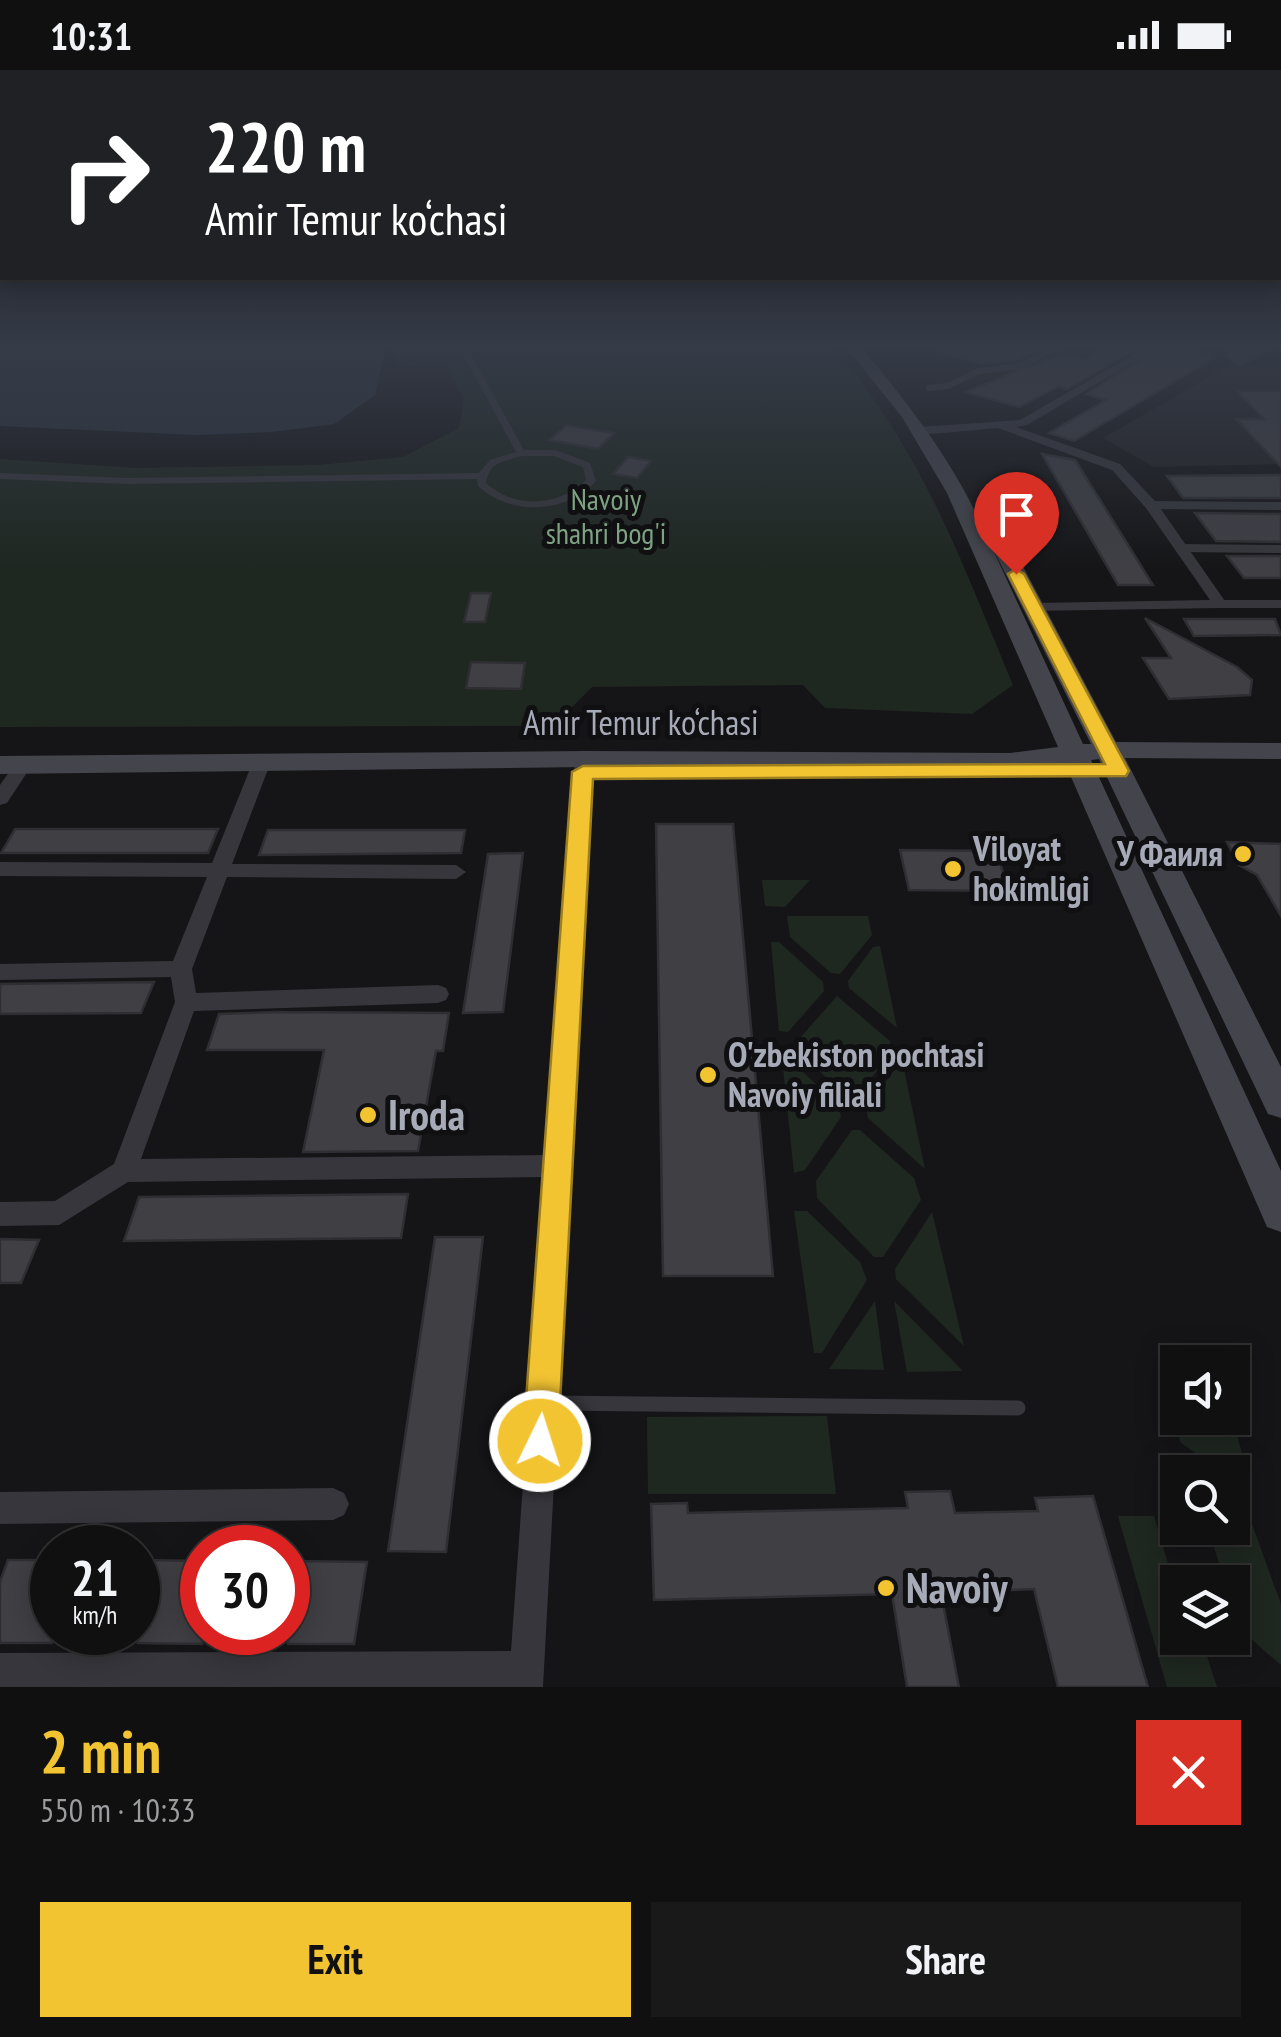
<!DOCTYPE html>
<meta charset="utf-8">
<style>
:root{--surface:#101011;--page:#19191a;--text:#f1f3f6;--muted:#9c9d9f;--line:#303031;--accent:#f2c432}
body{margin:0;font-family:"PT Sans Narrow",sans-serif;background:var(--page);color:var(--text);height:100vh;display:flex;flex-direction:column;font-size:38px;white-space:nowrap}
*{box-sizing:border-box;margin:0}
p{font-size:32px;color:var(--muted)}
.icon{flex:none;width:55px;height:55px;fill:none;stroke:currentColor;stroke-width:2;stroke-linecap:round;stroke-linejoin:round}
.map{position:relative;height:1617px;overflow:hidden}
.details{display:flex;flex-direction:column;background:var(--surface);flex:1}
.details>*{flex:none}
.top-card{position:absolute;left:0px;top:0px;width:1282px;height:210px;box-shadow:0 5px 25px #0003,0 0 0 2px var(--line);background:#202124;color:#fff;overflow:hidden}
.controls{position:absolute;left:1160px;top:1275px;display:grid;gap:20px}
.controls a{display:grid;place-items:center;width:90px;height:90px;border-radius:0px;background:var(--surface);box-shadow:0 5px 25px #0003,0 0 0 2px var(--line);font-size:50px}
.speed{position:absolute;left:30px;top:1455px;display:flex;gap:20px;font-size:50px;font-weight:700;text-align:center}
.speed>*{display:grid;place-content:center;width:130px;height:130px;border-radius:50%;background:var(--surface);box-shadow:0 5px 25px #0003,0 0 0 2px var(--line);line-height:1}
.speed small{font-size:25px;font-weight:400}
.speed .limit{border:15px solid #d22;background:#fff;color:#111}
.pin{position:absolute;display:grid;place-items:center;width:85px;height:85px;color:#fff;margin:-102px -42px;border-radius:50% 50% 50% 0;rotate:-45deg;box-shadow:0 0 10px #0007}
.pin .icon{rotate:45deg}
.me{position:absolute;width:110px;margin:-55px;rotate:4deg;stroke-linejoin:round;filter:drop-shadow(0 0 8px #0008)}
.turn{display:flex;align-items:center;gap:35px;height:210px;padding:0 40px;font-size:45px}
.turn .icon{width:130px;height:130px;stroke-width:2.5}
.turn b{display:block;font-size:70px;line-height:85px}
.round{display:grid;place-items:center;flex:none;width:105px;height:105px;border-radius:0px;background:var(--page)}
.headline{display:flex;align-items:center;justify-content:space-between;height:170px;padding:0 40px}
h1{font-size:60px;font-weight:700;line-height:75px;color:var(--accent)}
.action{display:flex;gap:20px;margin-top:auto;padding:20px 40px}
.action a{flex:1;height:115px;border-radius:0px;background:var(--accent);color:#111;font-size:40px;font-weight:700;line-height:115px;text-align:center}
.action a+a{background:var(--page);color:var(--text)}
.status{display:flex;justify-content:space-between;align-items:center;height:70px;padding:0 50px;background:var(--surface);direction:ltr}
.status svg{height:28px;fill:currentColor}
.map>svg:first-child{display:block}
.built{fill:#212124}
.green{fill:#1f2721}
.water{fill:#2b323b}
.building{fill:#3f3f44;stroke:#2f2f33;stroke-width:2.5}
.lines{fill:none;stroke-linecap:round;stroke-linejoin:round}
.service-far2{stroke:#36363c;stroke-width:6}
.service-far1{stroke:#36363c;stroke-width:8}
.service{stroke:#36363c;stroke-width:15}
.pedestrian{fill:#36363c;fill-rule:evenodd}
.minor{fill:#36363c;fill-rule:evenodd}
.secondary{fill:#44454c;fill-rule:evenodd}
.route{fill:#f2c432;stroke:#9d7f20;stroke-width:2.5}
.poi-dot{fill:#f2c432;stroke:#101012;stroke-width:4}
.labels{text-anchor:middle;stroke-width:10;stroke-linejoin:round;paint-order:stroke}
.far-park-label{font-size:30px;fill:#7ea283;stroke:#101012}
.street-label{font-size:35px;fill:#a7aab7;stroke:#101012}
.poi-label{font-size:35px;font-weight:bold;fill:#a7aab7;stroke:#101012;text-anchor:start}
.near-poi-label{font-size:42px;font-weight:bold;fill:#a7aab7;stroke:#101012;text-anchor:start}
</style>
<div class="status"><b>10:31</b><svg viewBox="0 0 49 12"><path d="M0 12V9h3v3zM5 12V6h3v6zM10 12V3h3v9zM15 12V0h3v12zM26 1h20v11H26zM47 4h2v5h-2z"/></svg></div>
<div class="map">
<svg width="1281" height="1617" viewBox="0 0 1281 1617">
<rect width="100%" height="100%" fill="#151517"/>
<polygon class="built" points="1230,295 1281,295 1281,394 1154,397 1103,368"/>
<g class="green">
<path d="M391 277H833C923 381 961 491 1013 615L972 644 825 638 803 615 592 617 553 656 0 657V389L136 398 318 395 403 387 459 358 464 329 446 293 400 297Z"/>
<polygon points="762,810 810,810 785,837 765,836"/>
<polygon points="787,846 868,846 872,865 840,904 831,903 790,867"/>
<polygon points="771,872 779,872 823,912 824,921 788,962 779,961"/>
<polygon points="880,876 897,958 849,918 848,911 873,877"/>
<polygon points="837,926 890,971 892,983 851,1032 802,984 800,968"/>
<polygon points="787,987 839,1036 841,1047 805,1100 794,1103 782,988"/>
<polygon points="902,990 925,1099 868,1048 866,1037"/>
<polygon points="852,1060 860,1060 914,1108 921,1130 883,1187 874,1187 817,1128 816,1111"/>
<polygon points="794,1141 807,1141 860,1192 867,1210 822,1283 814,1283"/>
<polygon points="932,1142 964,1276 896,1209 895,1199"/>
<polygon points="875,1231 884,1300 829,1299"/>
<polygon points="894,1231 963,1301 907,1302"/>
<polygon points="827,1346 836,1424 648,1424 647,1347"/>
<polygon points="1173,1353 1234,1354 1243,1387 1233,1408 1232,1402 1224,1402 1181,1373"/>
<path d="M1244 1432 1281 1534V1595C1249 1567 1232 1558 1232 1512H1225L1214 1477 1227 1458H1232L1233 1449Z"/>
<polygon points="1118,1446 1154,1446 1177,1524 1178,1568 1191,1568 1194,1577 1204,1577 1217,1617 1167,1617"/>
</g>
<polygon class="water" points="0,277 381,277 384,285 375,325 334,354 272,362 196,365 0,356"/>
<g class="building">
<polygon points="937,276 1040,276 1043,277 1018,289 980,294 937,280"/>
<polygon points="1108,276 1140,276 1067,319 1059,316 1019,337 966,322 1062,283 1085,289"/>
<polygon points="1162,276 1216,287 1074,371 1049,363 1106,330 1086,324"/>
<polygon points="1241,276 1273,276 1240,297 1226,285"/>
<polygon points="1237,321 1281,321 1281,397 1236,349 1264,349"/>
<polygon points="566,355 614,363 598,379 549,370"/>
<polygon points="1042,384 1075,390 1153,515 1118,515"/>
<polygon points="628,387 651,391 637,408 613,404"/>
<polygon points="1281,405 1281,428 1183,428 1167,406"/>
<polygon points="1195,443 1281,444 1281,472 1216,471"/>
<polygon points="1227,486 1281,486 1281,508 1244,508"/>
<polygon points="471,523 491,523 485,552 464,552"/>
<polygon points="1145,548 1237,597 1252,610 1250,625 1169,629 1143,588 1171,588"/>
<polygon points="1184,549 1275,549 1281,565 1194,566"/>
<polygon points="471,592 525,593 521,619 466,618"/>
<polygon points="656,754 733,754 773,1206 663,1206"/>
<polygon points="15,759 218,759 208,783 1,783"/>
<polygon points="268,760 465,760 461,783 259,785"/>
<polygon points="1227,772 1281,774 1281,846 1257,805 1239,795"/>
<polygon points="900,780 996,781 1009,821 909,820"/>
<polygon points="523,783 503,942 463,943 488,784"/>
<polygon points="154,912 141,943 0,944 0,914"/>
<polygon points="277,942 449,943 443,981 436,981 418,1081 303,1082 324,980 207,980 219,944"/>
<polygon points="408,1124 401,1168 124,1171 139,1127"/>
<polygon points="435,1167 483,1167 446,1482 388,1481"/>
<polygon points="0,1169 39,1170 21,1213 0,1213"/>
<polygon points="950,1421 955,1443 1038,1441 1035,1428 1093,1426 1148,1617 1058,1617 1034,1519 941,1523 959,1617 907,1617 892,1524 654,1530 651,1434 687,1433 688,1443 908,1438 905,1422"/>
<polygon points="8,1490 52,1490 52,1573 0,1573 0,1512"/>
<polygon points="138,1490 202,1491 202,1574 138,1573"/>
<polygon points="288,1491 367,1492 354,1574 288,1574"/>
</g>
<g class="lines">
<polyline class="service-far2" points="929,318 948,316 979,301 1020,296 1059,277"/>
<g class="service-far1">
<polyline points="1151,435 1281,436"/>
<polyline points="1180,478 1281,479"/>
<polyline points="1220,534 1281,534"/>
</g>
<polyline class="service" points="549,1333 1018,1338"/>
<path class="pedestrian" d="M459 277H467L524 380H555L590 393 596 411C566 444 510 446 478 416L477 409 127 414 0 409V403L127 408 479 403 490 390 516 382ZM522 386H554L583 397 586 410C559 437 514 439 486 413 490 391 502 392 522 386Z"/>
<g class="minor">
<polygon points="1147,277 1159,277 1027,355 1016,357 1120,394 1156,432 1227,534 1220,538 1029,541 1029,535 1034,533 1210,530 1146,438 1112,400 998,358 919,365 913,361 919,357 1020,350"/>
<polygon points="584,683 593,689 543,1617 0,1617 0,1583 511,1581 545,1107 128,1112 59,1155 0,1156 0,1132 55,1131 114,1094 175,932 171,907 0,910 0,894 173,891 207,807 0,806 0,792 212,793 252,694 261,688 267,690 270,694 232,794 456,795 466,802 456,809 227,807 192,899 196,923 438,915 446,918 449,924 446,930 438,933 194,941 141,1089 547,1085 575,689"/>
<polygon points="23,689 32,695 7,733 0,735 0,715 17,691"/>
<polygon points="333,1418 344,1423 349,1434 344,1445 333,1450 0,1454 0,1422"/>
</g>
<path class="secondary" d="M846 277H861C907 332 951 388 981 454L991 449 1001 455 1116 672 1281 673V689L1125 688 1281 997V1048L1268 1044 1104 701 1099 689 1091 690 1281 1101V1162L1267 1157 1065 693 1010 699 584 697 0 704V686L584 681 1010 683 1058 677 947 423 902 347ZM989 471 1091 674H1083Z"/>
</g>
<linearGradient id="sky" x2="0" y2="1"><stop stop-color="#0c0c0d"/><stop offset="0.55" stop-color="#353b47"/><stop offset="1" stop-color="#353b47" stop-opacity="0"/></linearGradient>
<rect width="1281" height="503" fill="url(#sky)"/>
<polygon class="route" points="1016,499 1024,504 1129,701 1126,706 593,709 558,1371 553,1383 540,1388 528,1383 523,1371 572,702 583,696 1105,694 1008,504"/>
<g class="poi-dot">
<circle cx="1243" cy="784" r="10"/>
<circle cx="953" cy="799" r="10"/>
<circle cx="708" cy="1005" r="10"/>
<circle cx="368" cy="1045" r="10"/>
<circle cx="886" cy="1518" r="10"/>
</g>
<g class="labels">
<g class="far-park-label">
<text x="606" y="440">Navoiy<tspan x="606" dy="34">shahri bog'i</tspan></text>
</g>
<g class="street-label">
<text x="641" y="665">Amir Temur ko‘chasi</text>
</g>
<g class="poi-label">
<text x="973" y="791">Viloyat<tspan x="973" dy="40">hokimligi</tspan></text>
<text x="1223" y="796" text-anchor="end">У Фаиля</text>
<text x="728" y="997">O'zbekiston pochtasi<tspan x="728" dy="40">Navoiy filiali</tspan></text>
</g>
<g class="near-poi-label">
<text x="388" y="1060">Iroda</text>
<text x="906" y="1533">Navoiy</text>
</g>
</g>
</svg>
<div class="controls">
<a><svg class="icon" aria-label="sound" viewBox="0 0 24 24"><path d="M4 9h4l5-4v14l-5-4H4zM17 9q2 3 0 6"/></svg></a>
<a><svg class="icon" aria-label="search" viewBox="0 0 24 24"><circle cx="10" cy="10" r="6"/><path d="M15 15l6 6"/></svg></a>
<a><svg class="icon" aria-label="layers" viewBox="0 0 24 24"><path d="M12 4l9 5-9 5-9-5zM3 14l9 5 9-5"/></svg></a>
</div>
<div class="speed"><div>21<small>km/h</small></div><div class="limit">30</div></div>
<div class="pin" style="left:1016px;top:504px;background:#d93025"><svg class="icon" aria-label="arrive" viewBox="0 0 24 24"><path d="M6 21V4h12l-3 4 3 4H6"/></svg></div>
<svg class="me" style="left:540px;top:1371px" viewBox="-20 -20 40 40"><circle r="17" fill="#f2c432" stroke="#fff" stroke-width="3"/><path d="M0-11L8 9 0 5-8 9z" fill="#fff"/></svg>
<div class="top-card">
<div class="turn"><svg class="icon" aria-label="right" viewBox="0 0 24 24"><path d="M7 20v-9h11M14 6l5 5-5 5"/></svg><div><b>220 m</b>Amir Temur ko‘chasi</div></div>
</div>
</div>
<section class="details">
<div class="headline"><div><h1>2 min</h1><p>550 m · 10:33</p></div><a class="round" style="background:#d93025;color:#fff"><svg class="icon" aria-label="close" viewBox="0 0 24 24"><path d="M6 6l12 12M18 6L6 18"/></svg></a></div>
<div class="action"><a>Exit</a><a>Share</a></div>
</section>
